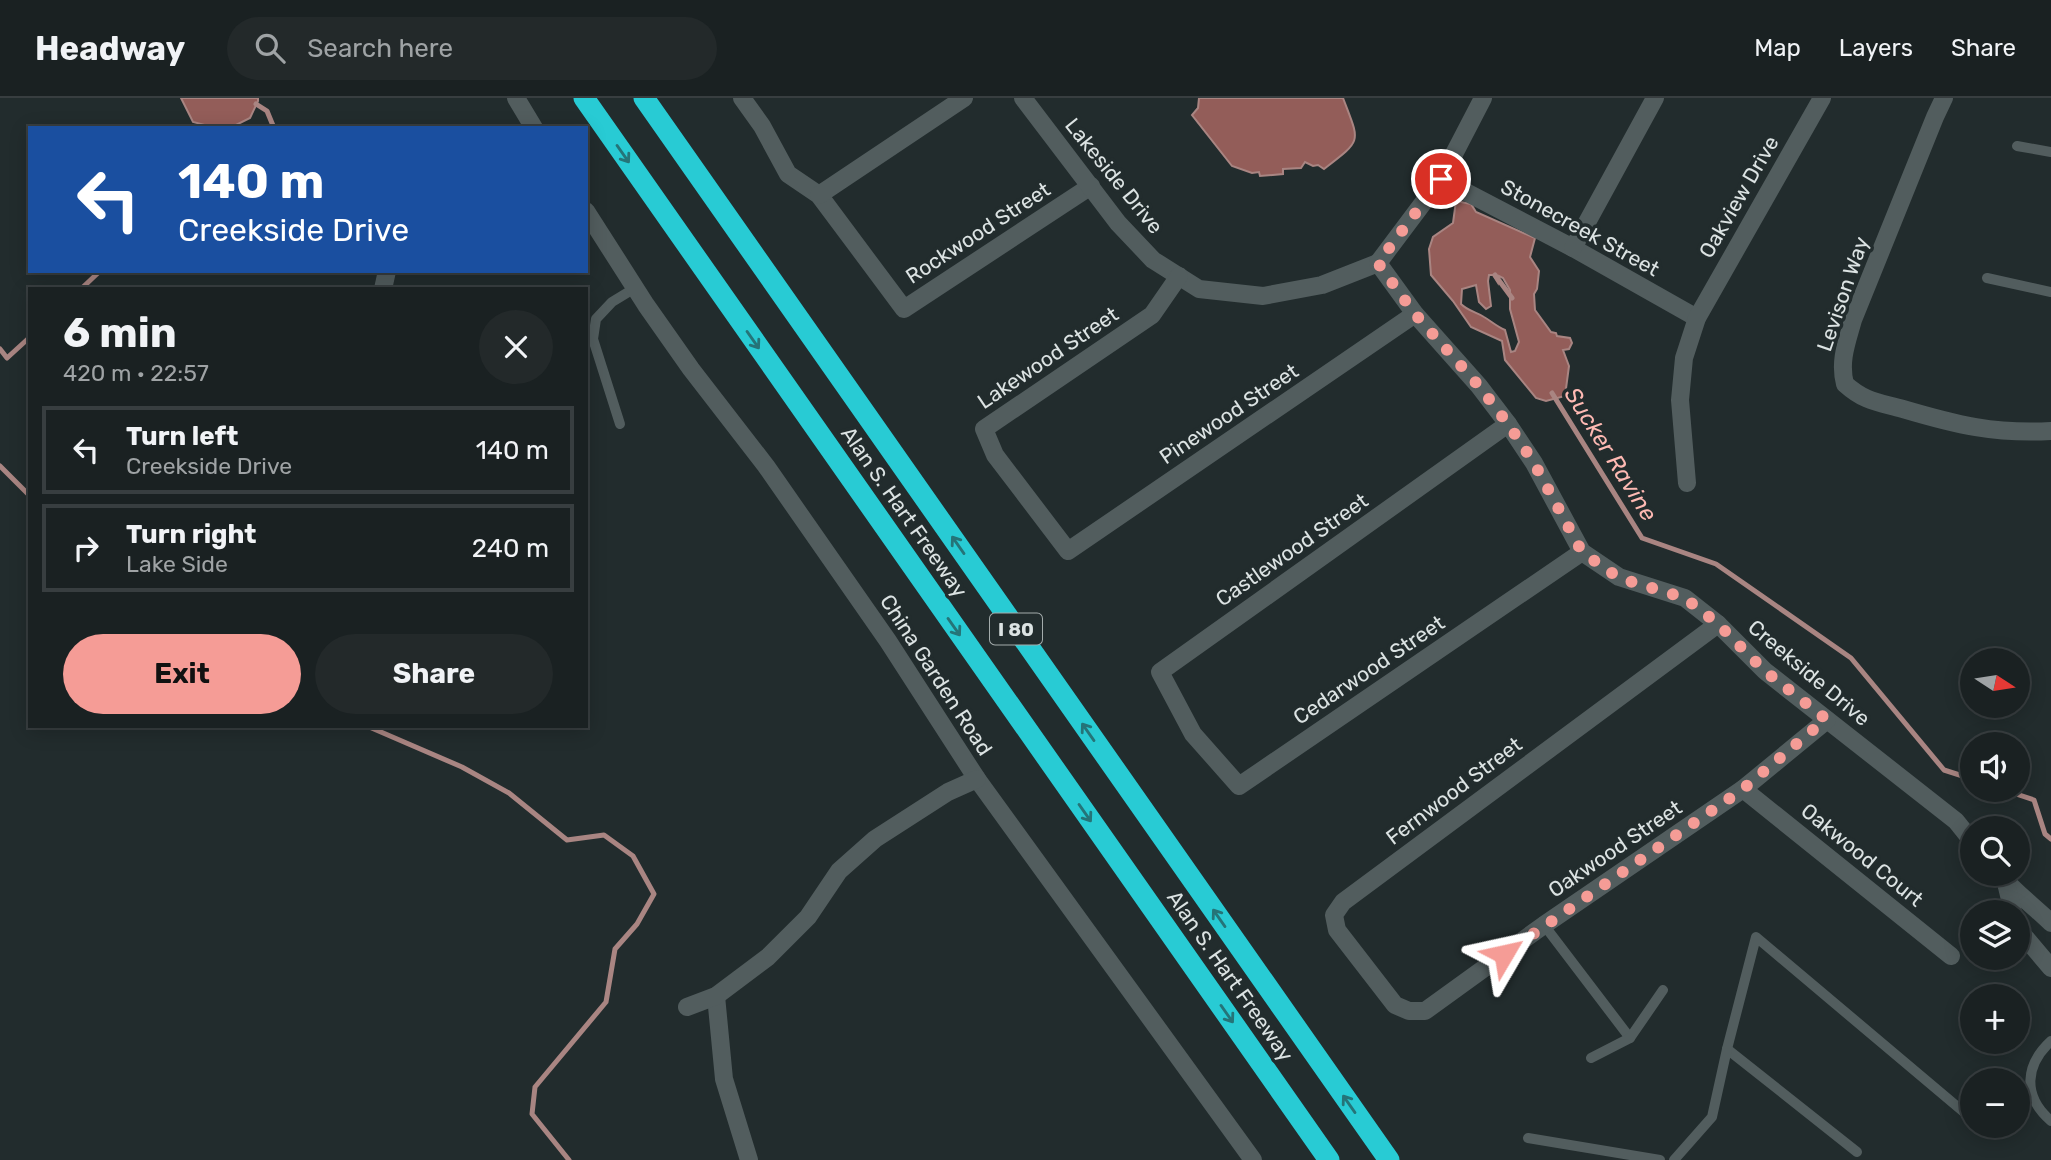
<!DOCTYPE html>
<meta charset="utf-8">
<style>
:root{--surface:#1a2122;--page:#23292a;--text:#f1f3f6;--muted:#9fa3a5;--line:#383e40;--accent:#f59c96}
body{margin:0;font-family:Rubik,sans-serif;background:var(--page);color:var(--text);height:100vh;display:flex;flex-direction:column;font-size:26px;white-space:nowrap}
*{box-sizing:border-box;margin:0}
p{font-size:23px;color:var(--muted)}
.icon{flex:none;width:38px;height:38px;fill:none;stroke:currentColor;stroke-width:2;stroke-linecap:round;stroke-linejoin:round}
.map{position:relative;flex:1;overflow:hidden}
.panel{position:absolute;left:28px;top:189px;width:560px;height:441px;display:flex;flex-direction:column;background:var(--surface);border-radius:0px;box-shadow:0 4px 18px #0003,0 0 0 2px var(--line)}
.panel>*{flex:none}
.top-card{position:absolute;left:28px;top:28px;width:560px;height:147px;border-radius:0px;box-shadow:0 4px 18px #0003,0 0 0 2px var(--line);background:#1a4fa0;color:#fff;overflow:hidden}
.needle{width:46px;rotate:102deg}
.fabs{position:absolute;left:1960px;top:550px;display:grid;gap:14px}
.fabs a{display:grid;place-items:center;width:70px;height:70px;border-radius:50%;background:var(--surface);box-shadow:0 4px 18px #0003,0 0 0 2px var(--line);font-size:35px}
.pin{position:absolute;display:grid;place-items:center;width:60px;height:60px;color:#fff;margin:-30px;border:4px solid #fff;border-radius:50%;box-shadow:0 2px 7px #0007}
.me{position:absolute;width:77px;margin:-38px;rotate:54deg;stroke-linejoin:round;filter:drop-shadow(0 0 5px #0008)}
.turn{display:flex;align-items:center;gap:24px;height:147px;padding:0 35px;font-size:32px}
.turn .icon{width:91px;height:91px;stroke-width:2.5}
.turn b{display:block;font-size:49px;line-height:60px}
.round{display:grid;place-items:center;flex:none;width:74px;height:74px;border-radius:37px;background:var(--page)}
.head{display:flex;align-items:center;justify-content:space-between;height:119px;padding:0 35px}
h1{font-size:42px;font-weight:700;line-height:52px}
.primary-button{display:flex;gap:14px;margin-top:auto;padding:14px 35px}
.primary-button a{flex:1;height:80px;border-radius:42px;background:var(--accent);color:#111;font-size:28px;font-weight:700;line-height:80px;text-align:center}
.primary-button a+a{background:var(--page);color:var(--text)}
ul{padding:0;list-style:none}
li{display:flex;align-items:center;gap:21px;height:88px;margin:0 14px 10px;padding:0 21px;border:4px solid var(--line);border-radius:0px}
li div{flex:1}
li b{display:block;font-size:26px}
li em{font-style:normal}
header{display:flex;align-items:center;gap:42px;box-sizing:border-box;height:98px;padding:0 35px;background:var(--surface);border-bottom:2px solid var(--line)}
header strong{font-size:33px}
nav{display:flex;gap:38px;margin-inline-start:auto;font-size:24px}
.search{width:490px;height:63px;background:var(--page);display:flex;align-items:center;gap:18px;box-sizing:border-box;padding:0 24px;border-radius:38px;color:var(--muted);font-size:26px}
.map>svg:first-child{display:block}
.water{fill:#935d59;stroke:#a98582;stroke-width:2;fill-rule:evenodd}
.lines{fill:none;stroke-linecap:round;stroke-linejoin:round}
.stream{stroke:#a98582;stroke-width:5}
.lane{stroke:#525d5e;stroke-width:10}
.street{stroke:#525d5e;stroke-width:18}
.highway{stroke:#28cbd4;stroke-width:21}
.oneway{stroke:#257478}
.route{stroke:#f59c96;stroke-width:12;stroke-dasharray:0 21.6}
.labels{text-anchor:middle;stroke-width:7;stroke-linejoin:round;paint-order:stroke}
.shield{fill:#222c2d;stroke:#a4acac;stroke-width:2}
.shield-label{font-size:19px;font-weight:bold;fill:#dce3e3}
.street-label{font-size:21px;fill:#dce3e3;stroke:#222c2d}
.water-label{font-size:23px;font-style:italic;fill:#feb9b3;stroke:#222c2d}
</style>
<header>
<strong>Headway</strong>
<div class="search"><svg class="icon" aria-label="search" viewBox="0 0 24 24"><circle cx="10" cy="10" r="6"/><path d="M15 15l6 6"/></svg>Search here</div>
<nav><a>Map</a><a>Layers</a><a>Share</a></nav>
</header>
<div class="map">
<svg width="2051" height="1062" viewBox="0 0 2051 1062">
<rect width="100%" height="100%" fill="#222c2d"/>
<g class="water">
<polygon points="181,0 258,0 258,3 250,20 230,30 216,30 193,24"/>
<path d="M1199 0H1343C1360 45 1363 41 1324 71L1318 67 1313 68 1305 64 1301 70 1283 71V76L1260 78 1259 74 1252 75 1232 68 1192 17 1198 10Z"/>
<path d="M1456 103 1471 106 1476 114 1535 140 1530 159 1539 173 1537 191 1534 196 1535 212 1551 234 1556 235 1557 238 1570 240 1572 245 1569 251 1563 252 1569 268 1565 298 1546 303 1536 300 1505 262 1502 243 1471 229 1453 203 1431 177 1429 151 1433 139 1453 125ZM1489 177H1493L1498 185 1499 178 1503 180 1510 192V211L1519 244 1515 253 1511 254 1505 232C1496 228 1491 223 1484 219 1476 214 1468 213 1461 206L1462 191 1476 187 1479 204 1486 211 1491 208 1488 183Z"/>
</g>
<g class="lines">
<g class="stream">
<polyline points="256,6 267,13 274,30"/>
<polyline points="1495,177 1512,200"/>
<polyline points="81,191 100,173"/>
<polyline points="0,251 7,260 30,239"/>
<polyline points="1552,295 1642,440 1716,466 1851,560 1944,672 1972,681"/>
<polyline points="0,368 30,398"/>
<polyline points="367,628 462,669 509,695 567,742 604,737 633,758 654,796 637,826 615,851 606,904 535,989 532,1016 569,1062"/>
<polyline points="2001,691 2034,702 2045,736 2051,741"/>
</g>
<g class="lane">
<polyline points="2017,48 2051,54"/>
<polyline points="1987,180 2051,194"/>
<polyline points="620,326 593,241 596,221 612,204 635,190"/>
<polyline points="1544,827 1630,940"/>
<path d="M2051 943C2025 967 2022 998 2051 1023"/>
<polyline points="1727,951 1857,1054"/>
<polyline points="1591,960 1630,940 1663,892"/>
<polyline points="1980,1027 1989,1035"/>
<polyline points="1528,1040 1660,1062"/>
<polyline points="1674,1062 1712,1019 1727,951 1756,839 1972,1021"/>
</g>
<g class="street">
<polyline points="516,0 534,30"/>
<polyline points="742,0 762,28 788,76 819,97 904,211 1091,88"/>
<polyline points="1023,0 1118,125 1153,162 1199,191 1263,198 1322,187 1378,165"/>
<path d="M1944 0 1935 19 1853 222C1847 244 1839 263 1845 286 1865 304 1878 304 1903 311 1957 327 1994 336 2051 333"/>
<polyline points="1441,81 1573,150 1697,220"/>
<polyline points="819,97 964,0"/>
<polyline points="586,113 646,207 691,271 766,368 888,543 977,681 1253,1062"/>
<polyline points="1573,150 1655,0"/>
<polyline points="1378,165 1415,216 1479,288 1508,326 1534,365 1582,454 1619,479 1685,500 1718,526 1765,573 1956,723 1972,743"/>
<polyline points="1378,165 1441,81 1483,0"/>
<polyline points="1179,178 1152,217 984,331 995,357 1068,453 1415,216"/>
<polyline points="383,191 387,173"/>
<polyline points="1508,326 1160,574 1193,636 1239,688 1582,454"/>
<polyline points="1687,385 1680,302 1684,260 1697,220 1822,0"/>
<polyline points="1718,526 1343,804 1334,817 1337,832 1395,907 1409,913 1425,913 1544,827 1743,691 1827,622"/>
<polyline points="1743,691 1951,858"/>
<path d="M1999 775C2014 794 2034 808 2051 825"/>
<polyline points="2006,785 2013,814"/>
<polyline points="2018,831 2051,870"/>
<polyline points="716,898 724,981 749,1062"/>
<polyline points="687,909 716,898 768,859 808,819 839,773 875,741 948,694 977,681"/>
</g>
<g class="highway">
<polyline points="584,0 1329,1062"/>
<polyline points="644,0 1389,1062"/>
</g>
</g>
<defs><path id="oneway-shaft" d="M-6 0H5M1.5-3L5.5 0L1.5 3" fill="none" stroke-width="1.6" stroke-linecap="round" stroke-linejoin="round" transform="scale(1.75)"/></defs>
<g class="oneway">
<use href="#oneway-shaft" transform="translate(623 56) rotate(55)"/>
<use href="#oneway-shaft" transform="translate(753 242) rotate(55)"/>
<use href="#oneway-shaft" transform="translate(958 447) rotate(-125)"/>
<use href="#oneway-shaft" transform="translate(954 529) rotate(55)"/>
<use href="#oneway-shaft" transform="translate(1088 634) rotate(-125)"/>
<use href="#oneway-shaft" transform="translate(1085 715) rotate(55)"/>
<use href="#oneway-shaft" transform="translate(1219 820) rotate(-125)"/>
<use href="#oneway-shaft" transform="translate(1227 916) rotate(55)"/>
<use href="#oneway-shaft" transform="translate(1349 1006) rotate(-125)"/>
</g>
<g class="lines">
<polyline class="route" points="1441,81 1378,165 1415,216 1479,288 1508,326 1534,365 1582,454 1619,480 1685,500 1718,526 1765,573 1826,621 1743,691 1504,856"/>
</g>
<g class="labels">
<rect class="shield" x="990" y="515.5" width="52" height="31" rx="5"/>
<g class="shield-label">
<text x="1016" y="538">I 80</text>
</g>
<g class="street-label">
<text transform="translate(1114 78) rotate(51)" y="7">Lakeside Drive</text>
<text transform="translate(1739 99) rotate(-60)" y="7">Oakview Drive</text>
<text transform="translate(1580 130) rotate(29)" y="7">Stonecreek Street</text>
<text transform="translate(978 135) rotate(-33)" y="7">Rockwood Street</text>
<text transform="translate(1843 196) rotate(-71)" y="7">Levison Way</text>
<text transform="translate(1048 260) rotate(-34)" y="7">Lakewood Street</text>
<text transform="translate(1229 316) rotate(-34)" y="7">Pinewood Street</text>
<text transform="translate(904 414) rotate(55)" y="7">Alan S. Hart Freeway</text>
<text transform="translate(1292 452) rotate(-35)" y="7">Castlewood Street</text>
<text transform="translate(1369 572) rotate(-34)" y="7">Cedarwood Street</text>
<text transform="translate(1809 575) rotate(40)" y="7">Creekside Drive</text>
<text transform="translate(936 577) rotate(57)" y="7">China Garden Road</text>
<text transform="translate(1454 693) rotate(-37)" y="7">Fernwood Street</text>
<text transform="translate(1615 751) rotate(-34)" y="7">Oakwood Street</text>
<text transform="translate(1862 757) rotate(39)" y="7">Oakwood Court</text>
<text transform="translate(1230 878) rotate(55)" y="7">Alan S. Hart Freeway</text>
</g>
<g class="water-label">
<text transform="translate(1611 356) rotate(58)" y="8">Sucker Ravine</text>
</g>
</g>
</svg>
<div class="fabs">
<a><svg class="needle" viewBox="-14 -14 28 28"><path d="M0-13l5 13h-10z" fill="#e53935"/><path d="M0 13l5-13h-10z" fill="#9fa3a5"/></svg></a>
<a><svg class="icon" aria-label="sound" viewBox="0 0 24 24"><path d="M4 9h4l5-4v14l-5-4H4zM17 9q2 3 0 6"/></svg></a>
<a><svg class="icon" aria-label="search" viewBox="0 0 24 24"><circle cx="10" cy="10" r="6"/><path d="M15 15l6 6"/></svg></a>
<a><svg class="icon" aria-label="layers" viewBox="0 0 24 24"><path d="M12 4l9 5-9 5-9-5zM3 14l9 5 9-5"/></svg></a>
<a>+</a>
<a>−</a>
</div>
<div class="pin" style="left:1441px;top:81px;background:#d93025"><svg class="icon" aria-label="arrive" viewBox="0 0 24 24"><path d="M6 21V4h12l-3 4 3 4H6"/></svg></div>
<svg class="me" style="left:1504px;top:856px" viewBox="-20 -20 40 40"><path d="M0-17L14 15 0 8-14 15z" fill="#f59c96" stroke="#fff" stroke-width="4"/></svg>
<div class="top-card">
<div class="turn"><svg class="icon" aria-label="left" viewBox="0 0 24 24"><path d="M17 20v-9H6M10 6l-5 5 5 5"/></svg><div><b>140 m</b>Creekside Drive</div></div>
</div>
<section class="panel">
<div class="head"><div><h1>6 min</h1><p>420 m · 22:57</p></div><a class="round"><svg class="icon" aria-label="close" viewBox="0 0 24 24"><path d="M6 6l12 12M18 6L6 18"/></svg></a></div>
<ul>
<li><svg class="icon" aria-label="left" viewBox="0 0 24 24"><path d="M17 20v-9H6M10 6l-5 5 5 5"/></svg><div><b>Turn left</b><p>Creekside Drive</p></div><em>140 m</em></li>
<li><svg class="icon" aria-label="right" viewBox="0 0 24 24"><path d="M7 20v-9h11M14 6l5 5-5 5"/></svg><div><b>Turn right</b><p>Lake Side</p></div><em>240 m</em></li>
</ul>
<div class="primary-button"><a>Exit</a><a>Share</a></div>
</section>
</div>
